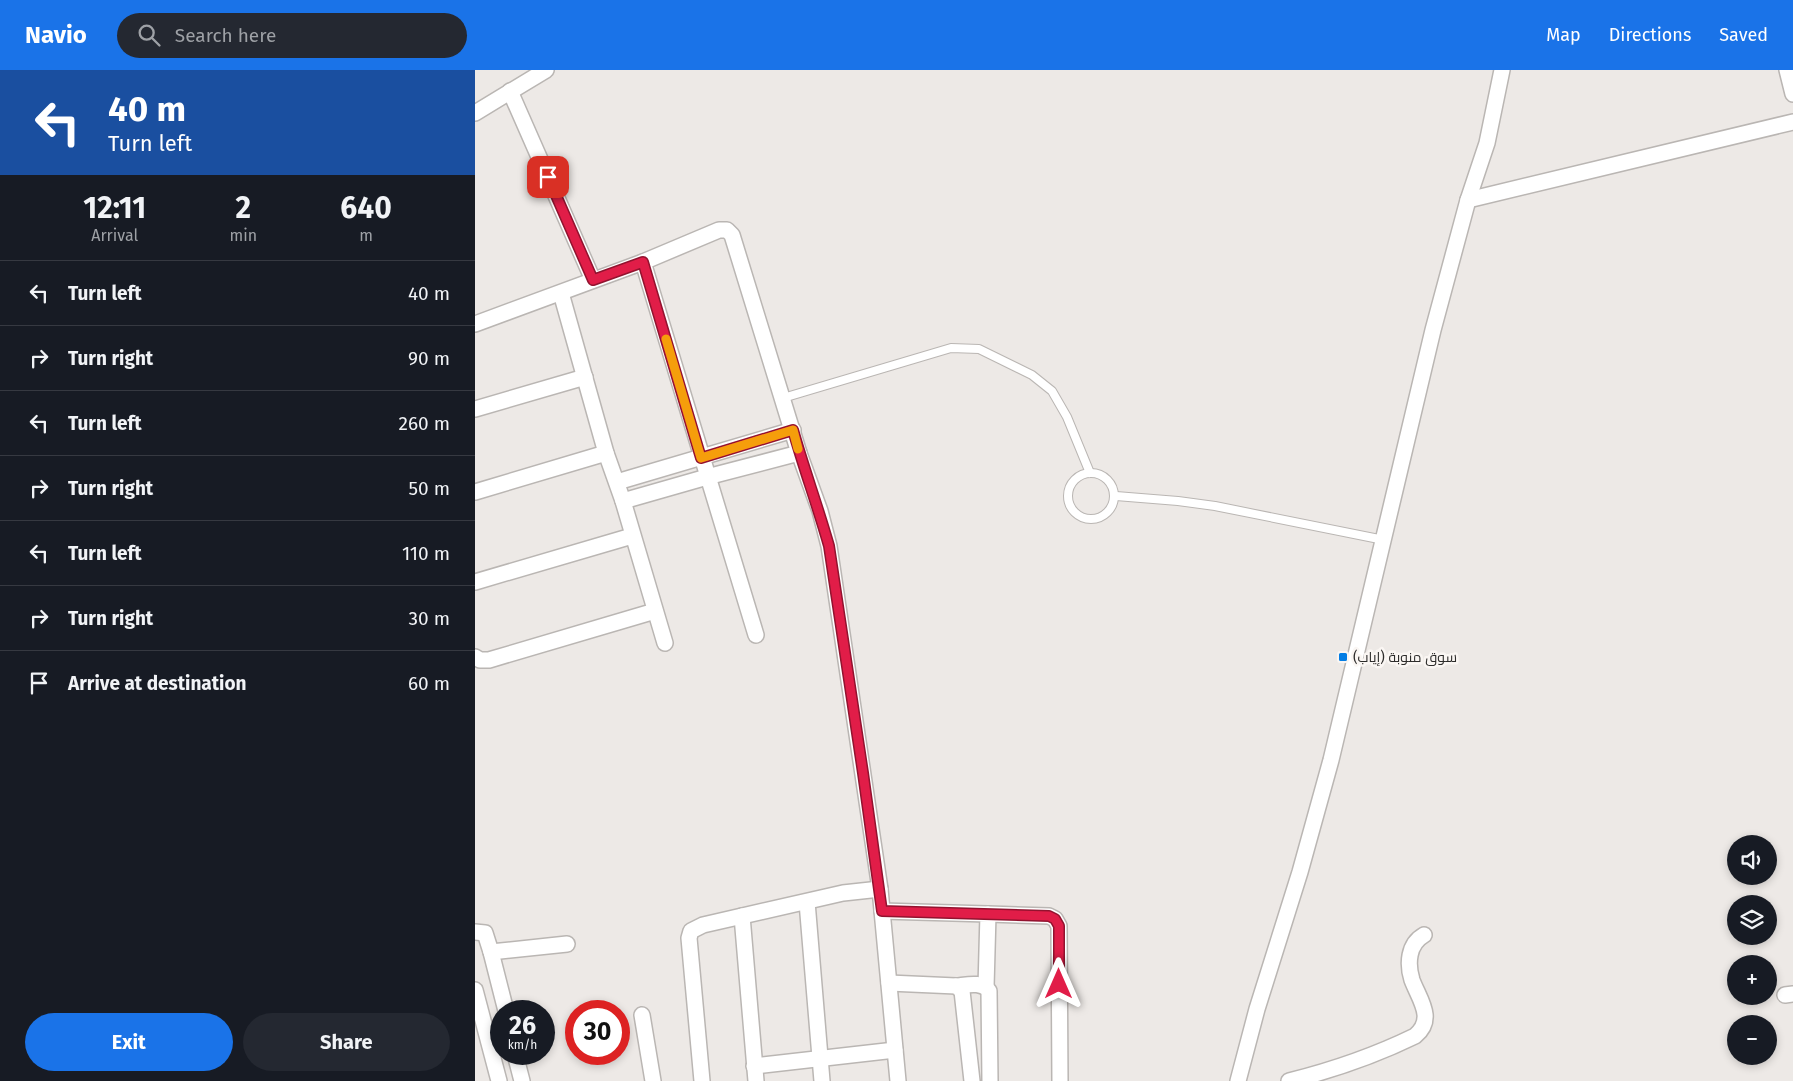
<!DOCTYPE html>
<meta charset="utf-8">
<style>
:root{--surface:#171b24;--page:#242831;--text:#f1f3f6;--muted:#9ea1a6;--line:#363941;--accent:#1a73e8}
body{margin:0;font-family:"Fira Sans",Cairo,sans-serif;background:var(--page);color:var(--text);height:100vh;display:flex;flex-direction:column;font-size:19px;white-space:nowrap}
*{box-sizing:border-box;margin:0}
p{font-size:16px;color:var(--muted)}
.icon{flex:none;width:28px;height:28px;fill:none;stroke:currentColor;stroke-width:2;stroke-linecap:round;stroke-linejoin:round}
.map{position:relative;flex:1;overflow:hidden}
.details{display:flex;flex-direction:column;background:var(--surface);width:475px}
.details>*{flex:none}
.hud{background:#1a4fa0;color:#fff;overflow:hidden}
.controls{position:absolute;left:1252px;top:765px;display:grid;gap:10px}
.controls a{display:grid;place-items:center;width:50px;height:50px;border-radius:50%;background:var(--surface);box-shadow:0 2px 8px #0003;font-size:25px}
.speed{position:absolute;left:15px;top:930px;display:flex;gap:10px;font-size:25px;font-weight:700;text-align:center}
.speed>*{display:grid;place-content:center;width:65px;height:65px;border-radius:50%;background:var(--surface);box-shadow:0 2px 8px #0003;line-height:1}
.speed small{font-size:12px;font-weight:400}
.speed .limit{border:8px solid #d22;background:#fff;color:#111}
.pin{position:absolute;display:grid;place-items:center;width:42px;height:42px;color:#fff;margin:-21px;border-radius:10px;box-shadow:0 2px 8px #0006}
.me{position:absolute;width:55px;margin:-28px;rotate:0deg;stroke-linejoin:round;filter:drop-shadow(0 0 4px #0008)}
.turn{display:flex;align-items:center;gap:18px;height:105px;padding:0 25px;font-size:22px}
.turn .icon{width:65px;height:65px;stroke-width:2.5}
.turn b{display:block;font-size:35px;line-height:42px}
.eta{display:flex;justify-content:space-evenly;align-items:center;height:85px;text-align:center}
.eta b{font-size:30px;font-weight:700;line-height:35px}
.cta{display:flex;gap:10px;margin-top:auto;padding:10px 25px}
.cta a{flex:1;height:58px;border-radius:30px;background:var(--accent);color:#fff;font-size:20px;font-weight:700;line-height:58px;text-align:center}
.cta a+a{background:var(--page);color:var(--text)}
ul{padding:0;list-style:none}
li{display:flex;align-items:center;gap:15px;height:65px;padding:0 25px;border-top:1px solid var(--line)}
li div{flex:1}
li b{display:block;font-size:19px}
li em{font-style:normal}
header{display:flex;align-items:center;gap:30px;box-sizing:border-box;height:70px;padding:0 25px;background:var(--accent);color:#fff}
header strong{font-size:24px}
nav{display:flex;gap:28px;margin-inline-start:auto;font-size:18px}
.search{width:350px;height:45px;background:var(--page);display:flex;align-items:center;gap:12px;box-sizing:border-box;padding:0 18px;border-radius:28px;color:var(--muted);font-size:19px}
main{display:flex;flex:1;min-height:0}
.map>svg:first-child{display:block}
.lines{fill:none;stroke-linecap:round;stroke-linejoin:round}
.service-casing{stroke:#bab6b3;stroke-width:10}
.minor-casing{stroke:#bab6b3;stroke-width:18}
.service{stroke:#fff;stroke-width:8}
.minor{stroke:#fff;stroke-width:15}
.route-casing{stroke:#92132f;stroke-width:12}
.route{stroke:#e11d48;stroke-width:9}
.slow{stroke:#f59e0b;stroke-width:9}
.poi-dot{fill:#037de4;stroke:#faf6f3;stroke-width:2}
.labels{text-anchor:middle;stroke-width:5;stroke-linejoin:round;paint-order:stroke}
.poi-label{font-size:14px;fill:#2c2b2a;stroke:#faf6f3;text-anchor:start}
</style>
<header>
<strong>Navio</strong>
<div class="search"><svg class="icon" aria-label="search" viewBox="0 0 24 24"><circle cx="10" cy="10" r="6"/><path d="M15 15l6 6"/></svg>Search here</div>
<nav><a>Map</a><a>Directions</a><a>Saved</a></nav>
</header>
<main>
<section class="details">
<div class="hud">
<div class="turn"><svg class="icon" aria-label="left" viewBox="0 0 24 24"><path d="M17 20v-9H6M10 6l-5 5 5 5"/></svg><div><b>40 m</b>Turn left</div></div>
</div>
<div class="eta">
<div><b>12:11</b><p>Arrival</p></div>
<div><b>2</b><p>min</p></div>
<div><b>640</b><p>m</p></div>
</div>
<ul>
<li><svg class="icon" aria-label="left" viewBox="0 0 24 24"><path d="M17 20v-9H6M10 6l-5 5 5 5"/></svg><div><b>Turn left</b></div><em>40 m</em></li>
<li><svg class="icon" aria-label="right" viewBox="0 0 24 24"><path d="M7 20v-9h11M14 6l5 5-5 5"/></svg><div><b>Turn right</b></div><em>90 m</em></li>
<li><svg class="icon" aria-label="left" viewBox="0 0 24 24"><path d="M17 20v-9H6M10 6l-5 5 5 5"/></svg><div><b>Turn left</b></div><em>260 m</em></li>
<li><svg class="icon" aria-label="right" viewBox="0 0 24 24"><path d="M7 20v-9h11M14 6l5 5-5 5"/></svg><div><b>Turn right</b></div><em>50 m</em></li>
<li><svg class="icon" aria-label="left" viewBox="0 0 24 24"><path d="M17 20v-9H6M10 6l-5 5 5 5"/></svg><div><b>Turn left</b></div><em>110 m</em></li>
<li><svg class="icon" aria-label="right" viewBox="0 0 24 24"><path d="M7 20v-9h11M14 6l5 5-5 5"/></svg><div><b>Turn right</b></div><em>30 m</em></li>
<li><svg class="icon" aria-label="arrive" viewBox="0 0 24 24"><path d="M6 21V4h12l-3 4 3 4H6"/></svg><div><b>Arrive at destination</b></div><em>60 m</em></li>
</ul>
<div class="cta"><a>Exit</a><a>Share</a></div>
</section>
<div class="map">
<svg width="1318" height="1011" viewBox="0 0 1318 1011">
<rect width="100%" height="100%" fill="#ede9e6"/>
<g class="lines">
<defs>
<g id="service">
<polyline points="308,328 476,278 504,279 557,305 577,321 592,347 615,403"/>
<circle cx="616" cy="426" r="23"/>
<polyline points="641,426 703,431 740,436 909,470"/>
</g>
<g id="minor">
<polyline points="1312,0 1318,24"/>
<polyline points="35,21 118,210"/>
<polyline points="0,43 71,0"/>
<polyline points="993,130 1318,52"/>
<polyline points="168,192 281,565"/>
<polyline points="86,223 131,383 148,431 190,573"/>
<polyline points="0,254 168,192 244,160 252,160 257,165 324,383 345,441 354,476 405,819 423,1011"/>
<polyline points="0,339 110,307"/>
<polyline points="142,412 318,360"/>
<polyline points="0,422 131,383"/>
<polyline points="148,431 232,407 324,383"/>
<polyline points="0,512 157,466"/>
<polyline points="0,587 5,590 14,590 180,541"/>
<polyline points="332,832 347,1011"/>
<polyline points="407,841 513,844 511,917"/>
<polyline points="513,844 574,846 580,849 584,856 585,1011"/>
<polyline points="267,846 281,1011"/>
<polyline points="0,862 10,863 16,882 31,941"/>
<polyline points="16,882 92,874"/>
<polyline points="414,913 481,916 487,921 497,1011"/>
<path d="M481 916C492 915 507 911 514 921L515 1011"/>
<polyline points="0,920 24,1011"/>
<polyline points="1310,925 1318,924"/>
<polyline points="167,945 178,1011"/>
<polyline points="40,984 47,1011"/>
<polyline points="279,996 420,980"/>
<polyline points="227,1011 214,868 216,861 228,855 368,823 405,819"/>
<polyline points="763,1011 782,939 825,802 856,690 958,260 993,130 1012,73 1027,0"/>
<path d="M814 1011C858 1000 899 986 940 966 961 949 944 929 937 910 932 894 933 874 949 865"/>
</g>
</defs>
<use href="#service" class="service-casing"/>
<use href="#minor" class="minor-casing"/>
<use href="#service" class="service"/>
<use href="#minor" class="minor"/>
</g>
<g class="lines">
<defs>
<path id="route" d="M73 107 118 210 168 192 226 388 318 360C329 399 343 437 354 476L388 703 407 841 574 846 580 849 584 856V914"/>
</defs>
<use href="#route" class="route-casing"/>
<use href="#route" class="route"/>
<polyline class="slow" points="191,269 226,388 318,360 323,379"/>
</g>
<rect class="poi-dot" x="863" y="582" width="10" height="10" rx="2.5"/>
<g class="labels">
<g class="poi-label">
<text x="878" y="592">سوق منوبة (إياب)</text>
</g>
</g>
</svg>
<div class="controls">
<a><svg class="icon" aria-label="sound" viewBox="0 0 24 24"><path d="M4 9h4l5-4v14l-5-4H4zM17 9q2 3 0 6"/></svg></a>
<a><svg class="icon" aria-label="layers" viewBox="0 0 24 24"><path d="M12 4l9 5-9 5-9-5zM3 14l9 5 9-5"/></svg></a>
<a>+</a>
<a>−</a>
</div>
<div class="speed"><div>26<small>km/h</small></div><div class="limit">30</div></div>
<div class="pin" style="left:73px;top:107px;background:#d93025"><svg class="icon" aria-label="arrive" viewBox="0 0 24 24"><path d="M6 21V4h12l-3 4 3 4H6"/></svg></div>
<svg class="me" style="left:584px;top:914px" viewBox="-20 -20 40 40"><path d="M0-17L14 15 0 8-14 15z" fill="#e11d48" stroke="#fff" stroke-width="4"/></svg>
</div>
</main>
